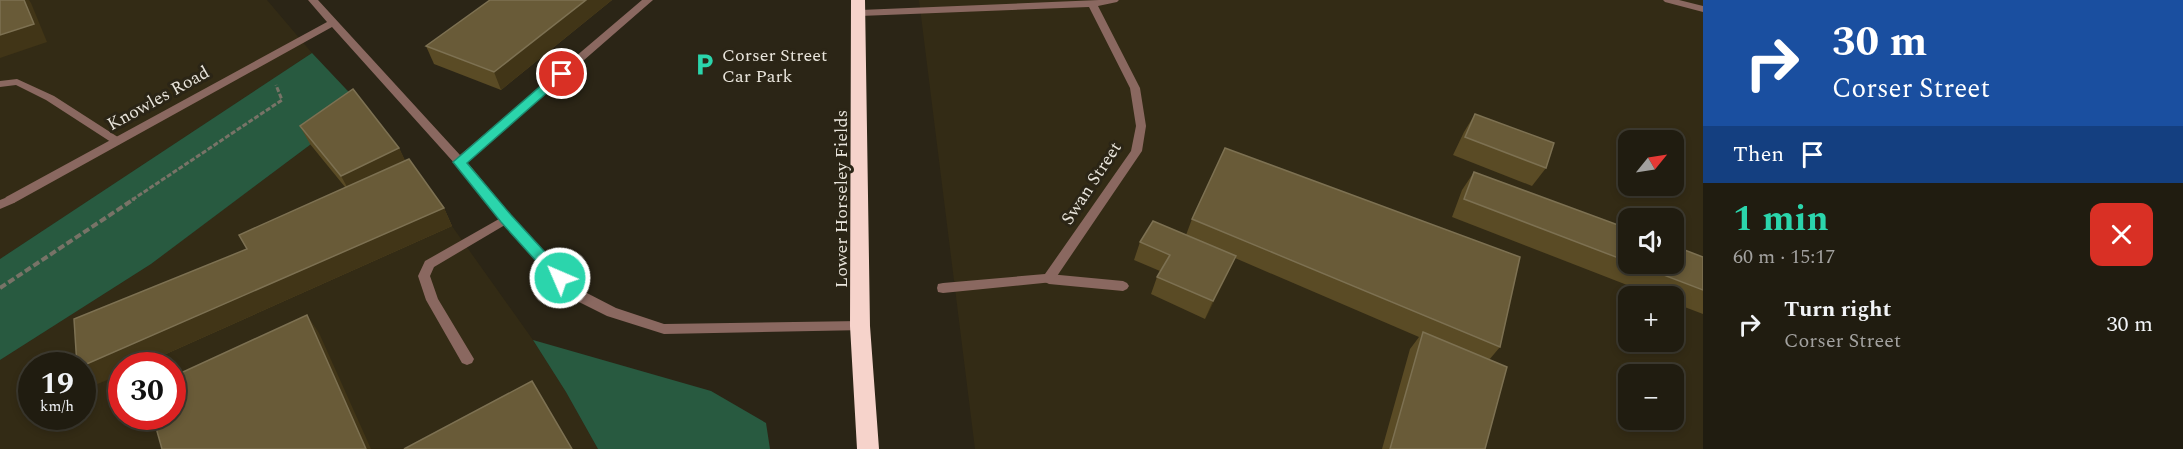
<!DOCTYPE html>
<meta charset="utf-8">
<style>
:root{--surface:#201c10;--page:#2d291e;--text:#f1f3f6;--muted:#a2a19f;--line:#3d3a30;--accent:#2bd5ac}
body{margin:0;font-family:Spectral,serif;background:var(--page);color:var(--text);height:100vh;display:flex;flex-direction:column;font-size:22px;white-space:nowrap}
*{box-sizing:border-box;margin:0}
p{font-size:20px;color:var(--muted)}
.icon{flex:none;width:33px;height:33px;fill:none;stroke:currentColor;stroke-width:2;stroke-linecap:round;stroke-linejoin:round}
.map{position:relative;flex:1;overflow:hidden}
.side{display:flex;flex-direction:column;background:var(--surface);width:480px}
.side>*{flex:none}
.hud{background:#1a4fa0;color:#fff;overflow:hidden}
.needle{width:39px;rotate:60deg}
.tools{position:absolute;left:1618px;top:130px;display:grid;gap:12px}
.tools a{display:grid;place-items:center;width:66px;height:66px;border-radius:12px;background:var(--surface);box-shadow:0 3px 9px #0003,0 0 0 2px var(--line);font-size:30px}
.speed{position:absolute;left:18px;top:352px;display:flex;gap:12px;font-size:30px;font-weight:700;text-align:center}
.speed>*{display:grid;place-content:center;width:78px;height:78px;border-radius:50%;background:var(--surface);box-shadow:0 3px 9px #0003,0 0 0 2px var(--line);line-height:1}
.speed small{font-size:15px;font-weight:400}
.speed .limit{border:9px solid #d22;background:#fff;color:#111}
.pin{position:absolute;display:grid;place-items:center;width:51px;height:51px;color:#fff;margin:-26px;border:3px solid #fff;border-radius:50%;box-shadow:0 2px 6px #0007}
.me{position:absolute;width:66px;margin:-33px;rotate:315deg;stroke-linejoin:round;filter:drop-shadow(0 0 4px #0008)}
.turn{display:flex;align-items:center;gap:21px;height:126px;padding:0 30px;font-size:27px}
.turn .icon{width:78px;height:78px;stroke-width:2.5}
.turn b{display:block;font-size:42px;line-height:51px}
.then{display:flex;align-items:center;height:57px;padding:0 30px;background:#0003;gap:12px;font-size:22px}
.round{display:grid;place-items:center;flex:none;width:63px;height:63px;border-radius:12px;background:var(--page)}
.summary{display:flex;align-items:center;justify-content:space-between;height:102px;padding:0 30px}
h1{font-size:36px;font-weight:700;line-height:45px;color:var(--accent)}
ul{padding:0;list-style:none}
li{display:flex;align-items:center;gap:18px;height:78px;padding:0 30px}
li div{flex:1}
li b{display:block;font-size:22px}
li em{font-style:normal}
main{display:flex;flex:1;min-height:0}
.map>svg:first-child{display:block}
.built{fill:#332b15;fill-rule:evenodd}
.green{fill:#285a40}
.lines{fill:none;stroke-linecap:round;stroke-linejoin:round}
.path-far1{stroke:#787367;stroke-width:3;stroke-dasharray:5 2;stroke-linecap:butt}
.path{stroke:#787367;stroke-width:4;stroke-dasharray:7 3;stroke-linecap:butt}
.lane{fill:#8a6860;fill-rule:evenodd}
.street{fill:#8a6860;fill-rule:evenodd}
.highway{fill:#f6d3cb;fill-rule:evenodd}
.wall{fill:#5a4b25}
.shaded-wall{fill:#413517}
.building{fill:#695b38;stroke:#7d7152;stroke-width:1.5}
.route{fill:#2bd5ac;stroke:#1c8a70;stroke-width:1.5}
.labels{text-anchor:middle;stroke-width:6;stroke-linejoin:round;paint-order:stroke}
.poi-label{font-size:18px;fill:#e9e5dc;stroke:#2b2516;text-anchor:start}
.street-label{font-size:18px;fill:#e9e5dc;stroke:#2b2516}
</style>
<main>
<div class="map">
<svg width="1703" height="449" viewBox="0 0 1703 449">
<rect width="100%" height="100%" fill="#2b2516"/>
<g class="built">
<polygon points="0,0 267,0 312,53 0,259"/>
<path d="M919 0H1703V449H975ZM1629 141H1674V186H1629ZM1629 219H1674V264H1629ZM1629 297H1674V342H1629ZM1629 375H1674V420H1629Z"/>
<path d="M362 106 417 177 533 340 566 392 598 449H0V360L151 264ZM32 366H82V417H32ZM122 366H172V417H122Z"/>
</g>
<g class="green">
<polygon points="312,53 362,106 151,264 0,360 0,259"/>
<polygon points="533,340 711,391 766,423 770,449 598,449 566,392"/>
</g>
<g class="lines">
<polyline class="path-far1" points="132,200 282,100 276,85"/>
<polyline class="path" points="0,288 134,199"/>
<g class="lane">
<polygon points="1663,0 1679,0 1703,6 1703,12 1665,2"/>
<polygon points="17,79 54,96 124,141 118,145 114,144 46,100 16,85 0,87 0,81"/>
<polygon points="10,196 14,197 16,200 14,203 0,209 0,200"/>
<polygon points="506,215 512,219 510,222 434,267 430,276 438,299 474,359 472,363 467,365 462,363 426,300 418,276 425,261"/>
<polygon points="1049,274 1123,281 1127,283 1129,286 1127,289 1123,291 1049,284 1045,282 1043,279 1045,276"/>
</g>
<g class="street">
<polygon points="308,0 318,0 460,155 642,0 653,0 467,162 548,260 581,290 616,308 664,324 860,321 865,322 867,326 865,330 664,334 607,316 571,298 540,266 456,165 332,27 14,203 6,203 4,200 6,197 327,22"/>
<polygon points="1099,0 1119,0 1117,2 1098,6 1140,88 1146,126 1142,151 1053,282 943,293 938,292 937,288 938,284 943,283 1045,274 1131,151 1136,126 1130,88 1089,7 860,16 855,13 860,10"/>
</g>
<polygon class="highway" points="851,0 865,0 870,326 879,449 857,449 850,326"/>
</g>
<g class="wall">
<polygon points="490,0 612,0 501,90 434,64 426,46"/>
<polygon points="1475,114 1546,168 1532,186 1453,155 1464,132"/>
<polygon points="300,126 399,148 405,161 444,208 452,226 139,366 122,366 95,385 345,187 310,144"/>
<polygon points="1474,172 1629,229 1629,264 1674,264 1703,257 1703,314 1674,303 1674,297 1658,297 1452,217 1462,190"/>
<polygon points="1192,219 1500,347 1489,360 1485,449 1382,449 1410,349 1419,337 1235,258 1205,319 1151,294 1157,277 1160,271 1134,260 1140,242 1186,235"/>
</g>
<g class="shaded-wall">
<polygon points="24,0 29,0 31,3 47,42 0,58 0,35"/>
<polygon points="586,0 612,0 501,90 494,72"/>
<polygon points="399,148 408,166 351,194 341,176"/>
<polygon points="444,208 452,226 139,366 122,366 122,374 95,385 82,373 82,366"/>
<polygon points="1236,256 1228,274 1205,319 1213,301"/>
<polygon points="307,315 319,333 371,449 366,449"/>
</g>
<g class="building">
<polygon points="0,0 24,0 34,24 0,35"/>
<polygon points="490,0 586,0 494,72 426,46"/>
<polygon points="353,89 399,148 341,176 300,126"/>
<polygon points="1475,114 1554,143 1546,168 1465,137"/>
<polygon points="1225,148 1520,257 1500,347 1192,219"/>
<polygon points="409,159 444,208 82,366 77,366 74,319 247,249 239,235"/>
<polygon points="1474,172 1629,229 1629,262 1464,199"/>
<polygon points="1153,221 1236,256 1213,301 1157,277 1170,255 1140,242"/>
<polygon points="1674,246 1703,257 1703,290 1635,264 1674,264"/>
<polygon points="307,315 366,449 162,449 153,417 172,417 172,377"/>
<polygon points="1423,332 1507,367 1485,449 1390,449"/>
<polygon points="532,381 572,449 404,449"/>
</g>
<polygon class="route" points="562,70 566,71 566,76 467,163 511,215 565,274 567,278 565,282 555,282 501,222 453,162 558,71"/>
<defs>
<symbol id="parking-bare" viewBox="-9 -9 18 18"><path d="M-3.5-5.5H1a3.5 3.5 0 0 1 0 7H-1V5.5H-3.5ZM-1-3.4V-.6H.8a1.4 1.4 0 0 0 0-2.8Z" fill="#2bd5ac" stroke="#2b2516" stroke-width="2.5" paint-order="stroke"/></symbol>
</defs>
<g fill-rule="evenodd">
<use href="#parking-bare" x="688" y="48" width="33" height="33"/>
</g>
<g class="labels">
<g class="poi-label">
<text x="722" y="61">Corser Street<tspan x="722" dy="21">Car Park</tspan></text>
</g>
<g class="street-label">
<text transform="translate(158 98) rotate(-29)" y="6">Knowles Road</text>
<text transform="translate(1091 183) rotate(-57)" y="6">Swan Street</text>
<text transform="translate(841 199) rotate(-90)" y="6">Lower Horseley Fields</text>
</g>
</g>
</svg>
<div class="tools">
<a><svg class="needle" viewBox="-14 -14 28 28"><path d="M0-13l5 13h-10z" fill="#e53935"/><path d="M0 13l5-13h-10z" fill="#a2a19f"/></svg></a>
<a><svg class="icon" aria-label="sound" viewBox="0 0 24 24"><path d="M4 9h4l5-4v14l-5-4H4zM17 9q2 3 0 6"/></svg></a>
<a>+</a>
<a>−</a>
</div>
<div class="speed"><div>19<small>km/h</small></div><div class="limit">30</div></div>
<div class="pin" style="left:562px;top:74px;background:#d93025"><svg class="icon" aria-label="arrive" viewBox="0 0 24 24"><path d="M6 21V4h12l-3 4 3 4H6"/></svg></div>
<svg class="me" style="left:560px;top:278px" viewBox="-20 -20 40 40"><circle r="17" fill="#2bd5ac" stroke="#fff" stroke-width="3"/><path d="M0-11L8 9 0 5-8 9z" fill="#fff"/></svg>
</div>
<section class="side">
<div class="hud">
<div class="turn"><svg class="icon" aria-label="right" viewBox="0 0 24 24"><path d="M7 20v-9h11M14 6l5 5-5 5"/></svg><div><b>30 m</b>Corser Street</div></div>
<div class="then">Then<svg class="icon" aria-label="arrive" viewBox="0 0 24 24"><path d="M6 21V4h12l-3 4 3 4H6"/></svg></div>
</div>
<div class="summary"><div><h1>1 min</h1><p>60 m · 15:17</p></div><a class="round" style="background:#d93025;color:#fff"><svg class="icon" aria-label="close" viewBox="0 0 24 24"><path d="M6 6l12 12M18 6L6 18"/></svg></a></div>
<ul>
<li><svg class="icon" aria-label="right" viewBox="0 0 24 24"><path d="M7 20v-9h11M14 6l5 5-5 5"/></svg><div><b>Turn right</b><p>Corser Street</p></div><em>30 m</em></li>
</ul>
</section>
</main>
